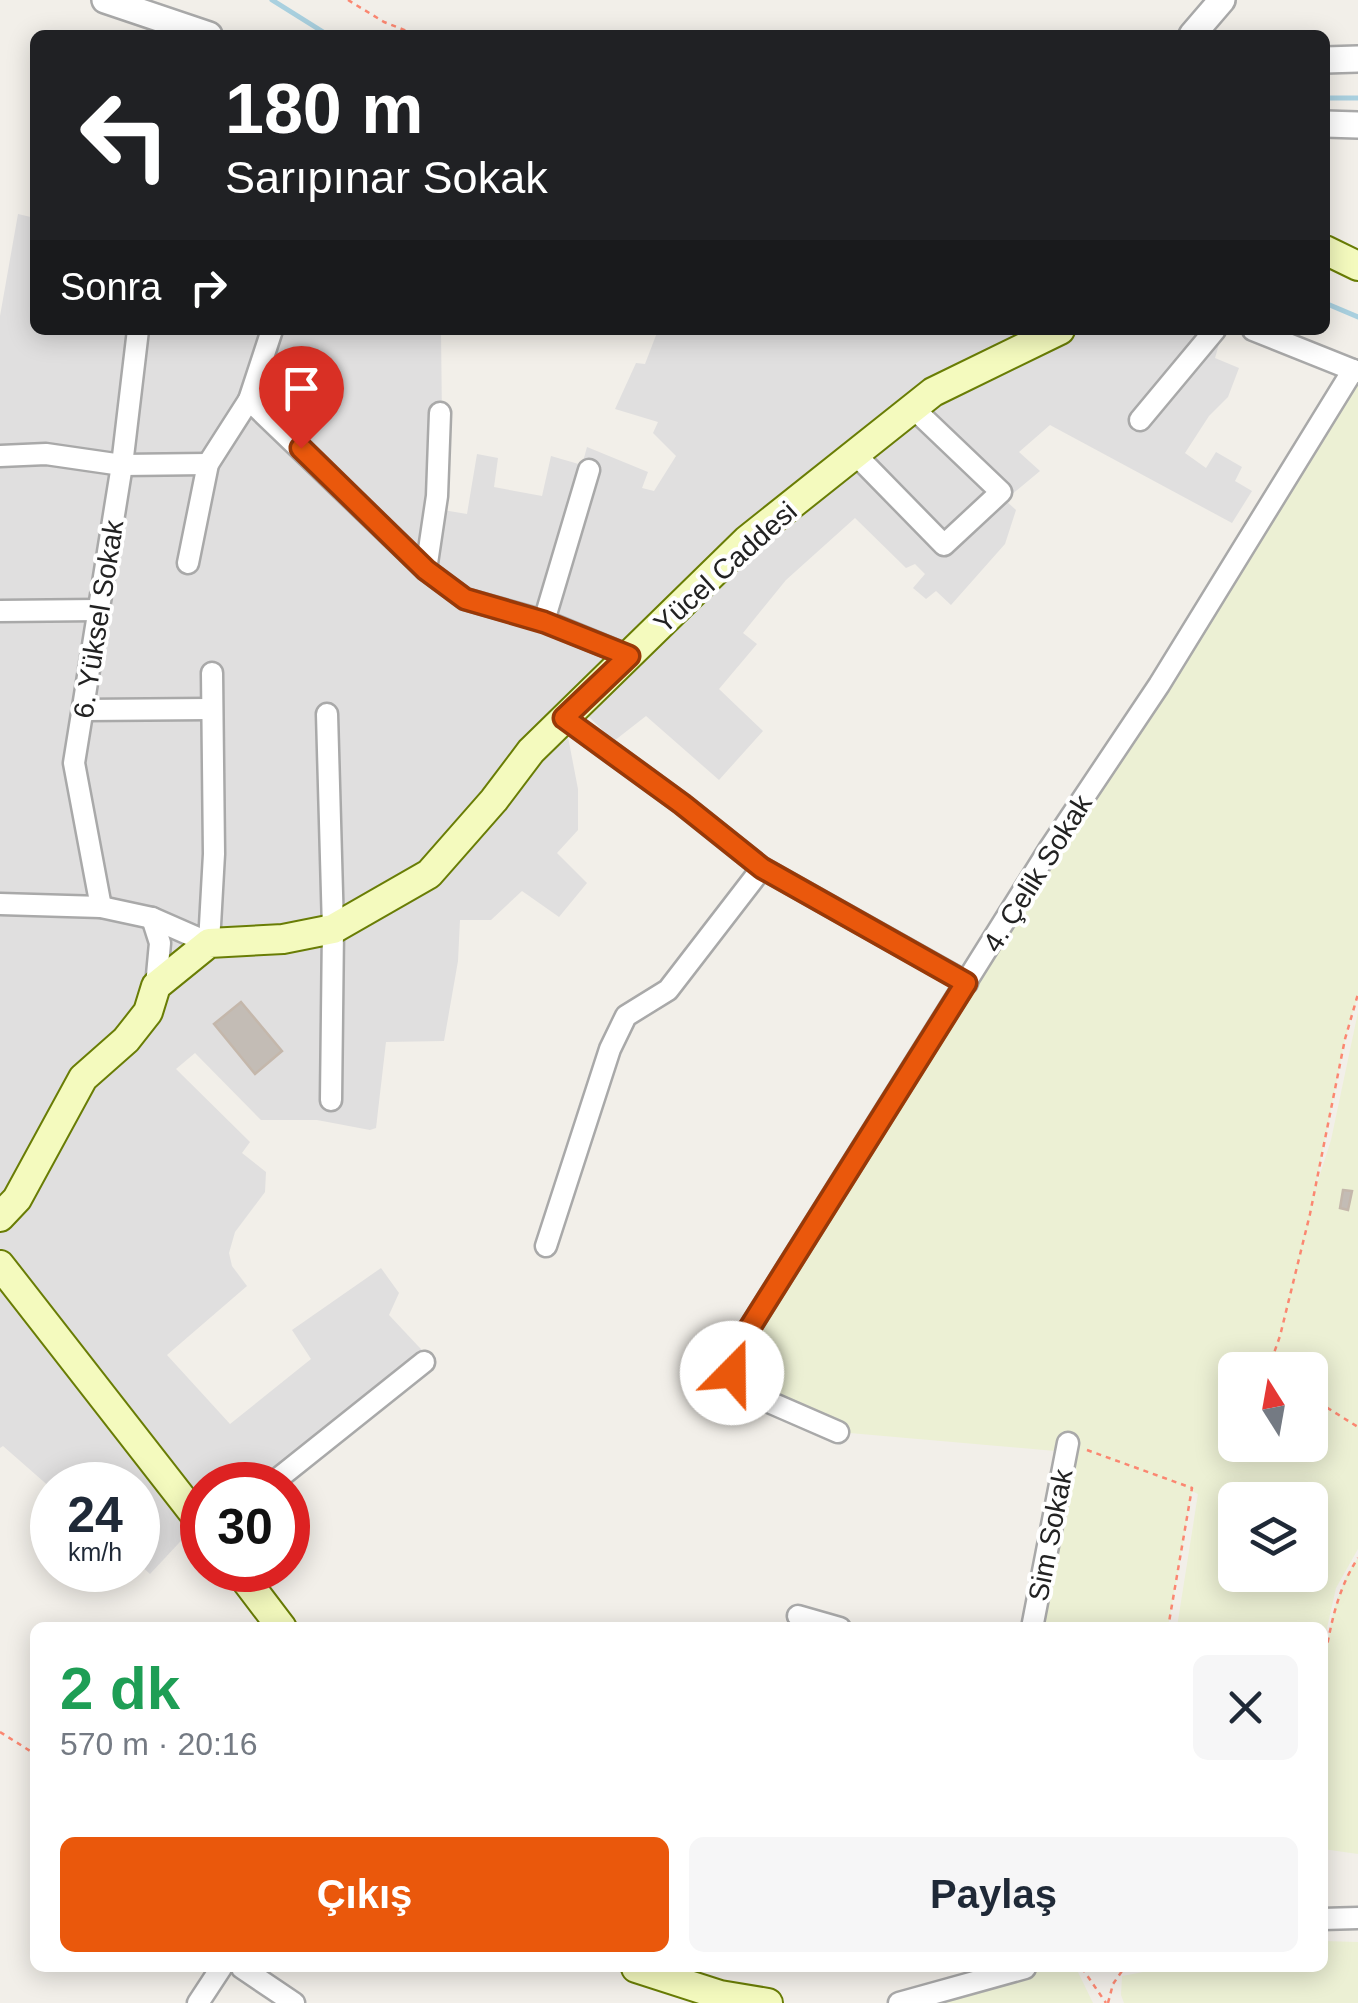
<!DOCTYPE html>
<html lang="tr">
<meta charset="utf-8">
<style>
:root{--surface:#fff;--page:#f6f6f7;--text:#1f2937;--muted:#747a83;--accent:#ea580c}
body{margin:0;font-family:Helvetica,sans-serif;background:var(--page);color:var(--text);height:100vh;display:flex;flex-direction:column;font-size:38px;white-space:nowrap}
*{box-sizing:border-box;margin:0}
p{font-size:32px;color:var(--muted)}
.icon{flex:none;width:55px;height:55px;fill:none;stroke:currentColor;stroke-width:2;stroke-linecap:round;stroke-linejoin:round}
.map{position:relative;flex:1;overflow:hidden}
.panel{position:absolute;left:30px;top:1622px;width:1298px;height:350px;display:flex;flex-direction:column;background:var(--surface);border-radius:15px;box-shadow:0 5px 25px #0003}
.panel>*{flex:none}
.banner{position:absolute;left:30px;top:30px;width:1300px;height:305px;border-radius:15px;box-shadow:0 5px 25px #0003;background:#202124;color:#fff;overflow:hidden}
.needle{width:65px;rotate:349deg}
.fabs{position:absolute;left:1218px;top:1352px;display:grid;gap:20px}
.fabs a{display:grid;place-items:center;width:110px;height:110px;border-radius:15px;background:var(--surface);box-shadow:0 5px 25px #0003;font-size:50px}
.speed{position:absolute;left:30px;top:1462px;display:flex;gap:20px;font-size:50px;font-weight:700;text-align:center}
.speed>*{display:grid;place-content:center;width:130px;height:130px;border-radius:50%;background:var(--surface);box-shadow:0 5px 25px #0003;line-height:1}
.speed small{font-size:25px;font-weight:400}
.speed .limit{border:15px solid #d22;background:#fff;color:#111}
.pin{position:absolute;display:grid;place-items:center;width:85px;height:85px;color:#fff;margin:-102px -42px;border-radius:50% 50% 50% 0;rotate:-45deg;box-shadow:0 0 10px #0007}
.pin .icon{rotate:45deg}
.me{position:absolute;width:110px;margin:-55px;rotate:22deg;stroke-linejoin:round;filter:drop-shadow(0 0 8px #0008)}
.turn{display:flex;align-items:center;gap:35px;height:210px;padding:0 30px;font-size:45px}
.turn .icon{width:130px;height:130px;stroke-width:2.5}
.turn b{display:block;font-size:70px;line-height:85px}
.then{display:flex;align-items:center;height:95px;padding:0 30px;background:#0003;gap:20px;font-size:38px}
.round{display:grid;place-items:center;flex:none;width:105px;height:105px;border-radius:15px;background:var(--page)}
.overview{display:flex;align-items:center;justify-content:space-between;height:170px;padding:0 30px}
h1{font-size:60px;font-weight:700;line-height:75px;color:#1e9e55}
.action{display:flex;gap:20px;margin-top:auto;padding:20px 30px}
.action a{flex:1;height:115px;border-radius:15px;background:var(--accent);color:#fff;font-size:40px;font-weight:700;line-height:115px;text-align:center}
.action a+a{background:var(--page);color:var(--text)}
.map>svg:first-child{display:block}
.residential{fill:#e0dfdf}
.farmland{fill:#ecf0d4;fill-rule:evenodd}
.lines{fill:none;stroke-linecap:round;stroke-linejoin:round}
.stream{stroke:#a9d0df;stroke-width:5}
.building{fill:#c3bcb5;stroke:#c4b7ab;stroke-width:2.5}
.minor-casing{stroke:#a9a9a9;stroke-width:25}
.tertiary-casing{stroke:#a9a9a9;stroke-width:30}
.secondary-casing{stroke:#697d05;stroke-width:32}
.path{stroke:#fb8771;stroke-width:2.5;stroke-dasharray:5 5;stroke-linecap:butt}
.minor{stroke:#fff;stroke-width:20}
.tertiary{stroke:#fff;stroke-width:25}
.secondary{stroke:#f4fabe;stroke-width:28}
.route-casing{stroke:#983908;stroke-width:25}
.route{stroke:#ea580c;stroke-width:18}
.labels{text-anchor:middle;stroke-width:8;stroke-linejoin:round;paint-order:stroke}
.street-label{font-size:28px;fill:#222;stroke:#fff}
</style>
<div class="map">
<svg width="1358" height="2003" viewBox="0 0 1358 2003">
<rect width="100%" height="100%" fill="#f2efe9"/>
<polygon class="residential" points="18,214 35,218 35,330 441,330 443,510 467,514 477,454 498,458 494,487 542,496 551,456 582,465 587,447 648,472 642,488 654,491 676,456 653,433 658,422 615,409 636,363 645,364 658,330 1223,330 1215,358 1239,368 1228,397 1209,416 1185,453 1206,468 1216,452 1242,467 1235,481 1252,491 1232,523 1050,425 1019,452 1040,471 1005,500 1016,510 1005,544 951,605 936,591 926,599 913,588 925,574 915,564 906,568 855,518 786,580 743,633 757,644 719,689 763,731 719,780 646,716 614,741 588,716 568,737 578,789 578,830 557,853 587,883 559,917 522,891 491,920 460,920 458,961 444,1041 386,1042 376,1128 370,1130 317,1120 261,1120 195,1053 176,1069 250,1142 242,1153 266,1172 265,1192 235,1232 229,1253 232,1266 247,1286 167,1355 230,1424 311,1359 292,1330 381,1268 399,1293 389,1315 434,1363 288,1485 202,1485 202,1539 193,1528 150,1574 138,1563 138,1485 52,1485 52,1489 3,1446 0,1448 0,316"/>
<g class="farmland">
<path d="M1358 372V994L1345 1039 1314 1193 1331 1140 1358 1012V1549L1336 1588 1323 1646 1322 1628 1177 1627 1198 1494 1192 1491 1168 1627H1032L1066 1452 838 1432 739 1389 732 1356ZM1235 1370H1310V1445H1235ZM1235 1500H1310V1575H1235Z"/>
<polygon points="1358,1558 1358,1854 1323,1849 1322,1672 1334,1609 1347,1574"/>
<polygon points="1323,1941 1358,1942 1358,2003 1124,2003 1121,1995 1122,1976 1164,1968 1322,1968"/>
<polygon points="1036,1968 1076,1968 1093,2003 937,2003"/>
</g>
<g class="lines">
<g class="stream">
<polyline points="272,0 328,35"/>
<polyline points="1325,98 1358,98"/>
<polyline points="1325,303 1358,317"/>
</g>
</g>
<g class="building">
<polygon points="241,1002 282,1051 255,1074 214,1024"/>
<polygon points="1343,1190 1352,1191 1348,1210 1340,1208"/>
</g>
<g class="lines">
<defs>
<g id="minor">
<polyline points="272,330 249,400 426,570 465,599 544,621 629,656"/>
<polyline points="1253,330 1358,372"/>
<polyline points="1140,420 1215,330"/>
<polyline points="855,454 944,545 1001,492 913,408"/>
<polyline points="0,456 46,454 122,465 208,464"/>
<polyline points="188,563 208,464 249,400"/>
<polyline points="426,570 437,496 440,413"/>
<polyline points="0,611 98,610"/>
<polyline points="544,621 589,470"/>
<polyline points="85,710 210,709"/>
<polyline points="327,714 333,929 331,1100"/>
<polyline points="564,718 682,804 762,868 967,983"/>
<polyline points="0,904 101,907 152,918 209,943 214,854 212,673"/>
<polyline points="101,907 74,763 122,465 138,330"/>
<polyline points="152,918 160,943 156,986"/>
<polyline points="546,1246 610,1049 626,1016 668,990 762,868"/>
<polyline points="838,1432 739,1389 731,1373 732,1356 1050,848 1159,685 1353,370"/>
<polyline points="270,1485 424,1362"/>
<polyline points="798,1616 840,1628"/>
<polyline points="1032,1628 1068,1443"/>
<polyline points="1322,1919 1358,1918"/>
<polyline points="242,1968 294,2003"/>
<polyline points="198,2003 221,1968"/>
<polyline points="899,2003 1025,1968"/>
</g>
<g id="tertiary">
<polyline points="105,0 209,35"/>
<polyline points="1192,35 1222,0"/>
<polyline points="1325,60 1358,59"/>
<polyline points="1325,124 1358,125"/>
</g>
<g id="secondary">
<polyline points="1325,250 1358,266"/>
<polyline points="0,1217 17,1199 83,1078 126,1040 148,1012 156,986 209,943 283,939 333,929 429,874 494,800 531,751 747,540 933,392 1060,330"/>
<polyline points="0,1265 202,1524"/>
<polyline points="238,1570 282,1628"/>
<polyline points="636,1968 720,1995 768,2003"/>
</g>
</defs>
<use href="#minor" class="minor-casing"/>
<use href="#tertiary" class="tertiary-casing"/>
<use href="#secondary" class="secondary-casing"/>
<g class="path">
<polyline points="348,0 384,22 417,35"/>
<polyline points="1268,1370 1280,1336 1310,1214 1345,1039 1358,994"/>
<polyline points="1310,1397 1358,1427"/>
<polyline points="1087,1450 1192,1488 1168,1628"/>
<path d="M1322 1672C1330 1631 1335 1593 1358 1558"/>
<polyline points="0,1732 35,1754"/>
<polyline points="1082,1968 1106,2003"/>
<polyline points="1108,2003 1113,1984 1122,1971 1141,1968"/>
</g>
<use href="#minor" class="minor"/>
<use href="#tertiary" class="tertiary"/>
<use href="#secondary" class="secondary"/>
</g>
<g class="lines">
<defs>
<polyline id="route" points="301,448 426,570 465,599 544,622 629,656 564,718 682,804 762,868 966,983 732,1356 732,1373"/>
</defs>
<use href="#route" class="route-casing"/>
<use href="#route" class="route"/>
</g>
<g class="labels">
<g class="street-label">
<text transform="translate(725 567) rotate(-42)" y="10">Yücel Caddesi</text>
<text transform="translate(98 619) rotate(-81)" y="10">6. Yüksel Sokak</text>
<text transform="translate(1037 873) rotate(-58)" y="10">4. Çelik Sokak</text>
<text transform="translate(1050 1535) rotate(-79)" y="10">Sim Sokak</text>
</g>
</g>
</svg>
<div class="fabs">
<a><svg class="needle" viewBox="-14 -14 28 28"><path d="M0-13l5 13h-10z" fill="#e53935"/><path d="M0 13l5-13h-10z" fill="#747a83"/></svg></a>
<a><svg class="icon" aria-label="layers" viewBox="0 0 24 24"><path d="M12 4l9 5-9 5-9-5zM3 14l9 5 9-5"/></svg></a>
</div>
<div class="speed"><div>24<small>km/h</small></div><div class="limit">30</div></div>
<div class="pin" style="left:301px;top:448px;background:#d93025"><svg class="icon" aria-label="arrive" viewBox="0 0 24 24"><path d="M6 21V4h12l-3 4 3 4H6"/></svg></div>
<svg class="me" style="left:732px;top:1373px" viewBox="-20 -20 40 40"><circle r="19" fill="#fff"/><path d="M0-13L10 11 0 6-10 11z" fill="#ea580c"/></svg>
<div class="banner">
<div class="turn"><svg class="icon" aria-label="left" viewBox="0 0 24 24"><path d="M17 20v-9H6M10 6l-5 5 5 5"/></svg><div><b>180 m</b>Sarıpınar Sokak</div></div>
<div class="then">Sonra<svg class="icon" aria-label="right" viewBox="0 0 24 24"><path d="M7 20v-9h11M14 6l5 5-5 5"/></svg></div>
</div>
<section class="panel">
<div class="overview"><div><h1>2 dk</h1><p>570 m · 20:16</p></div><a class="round"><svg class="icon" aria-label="close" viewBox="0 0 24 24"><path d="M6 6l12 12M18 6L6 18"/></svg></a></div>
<div class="action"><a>Çıkış</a><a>Paylaş</a></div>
</section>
</div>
